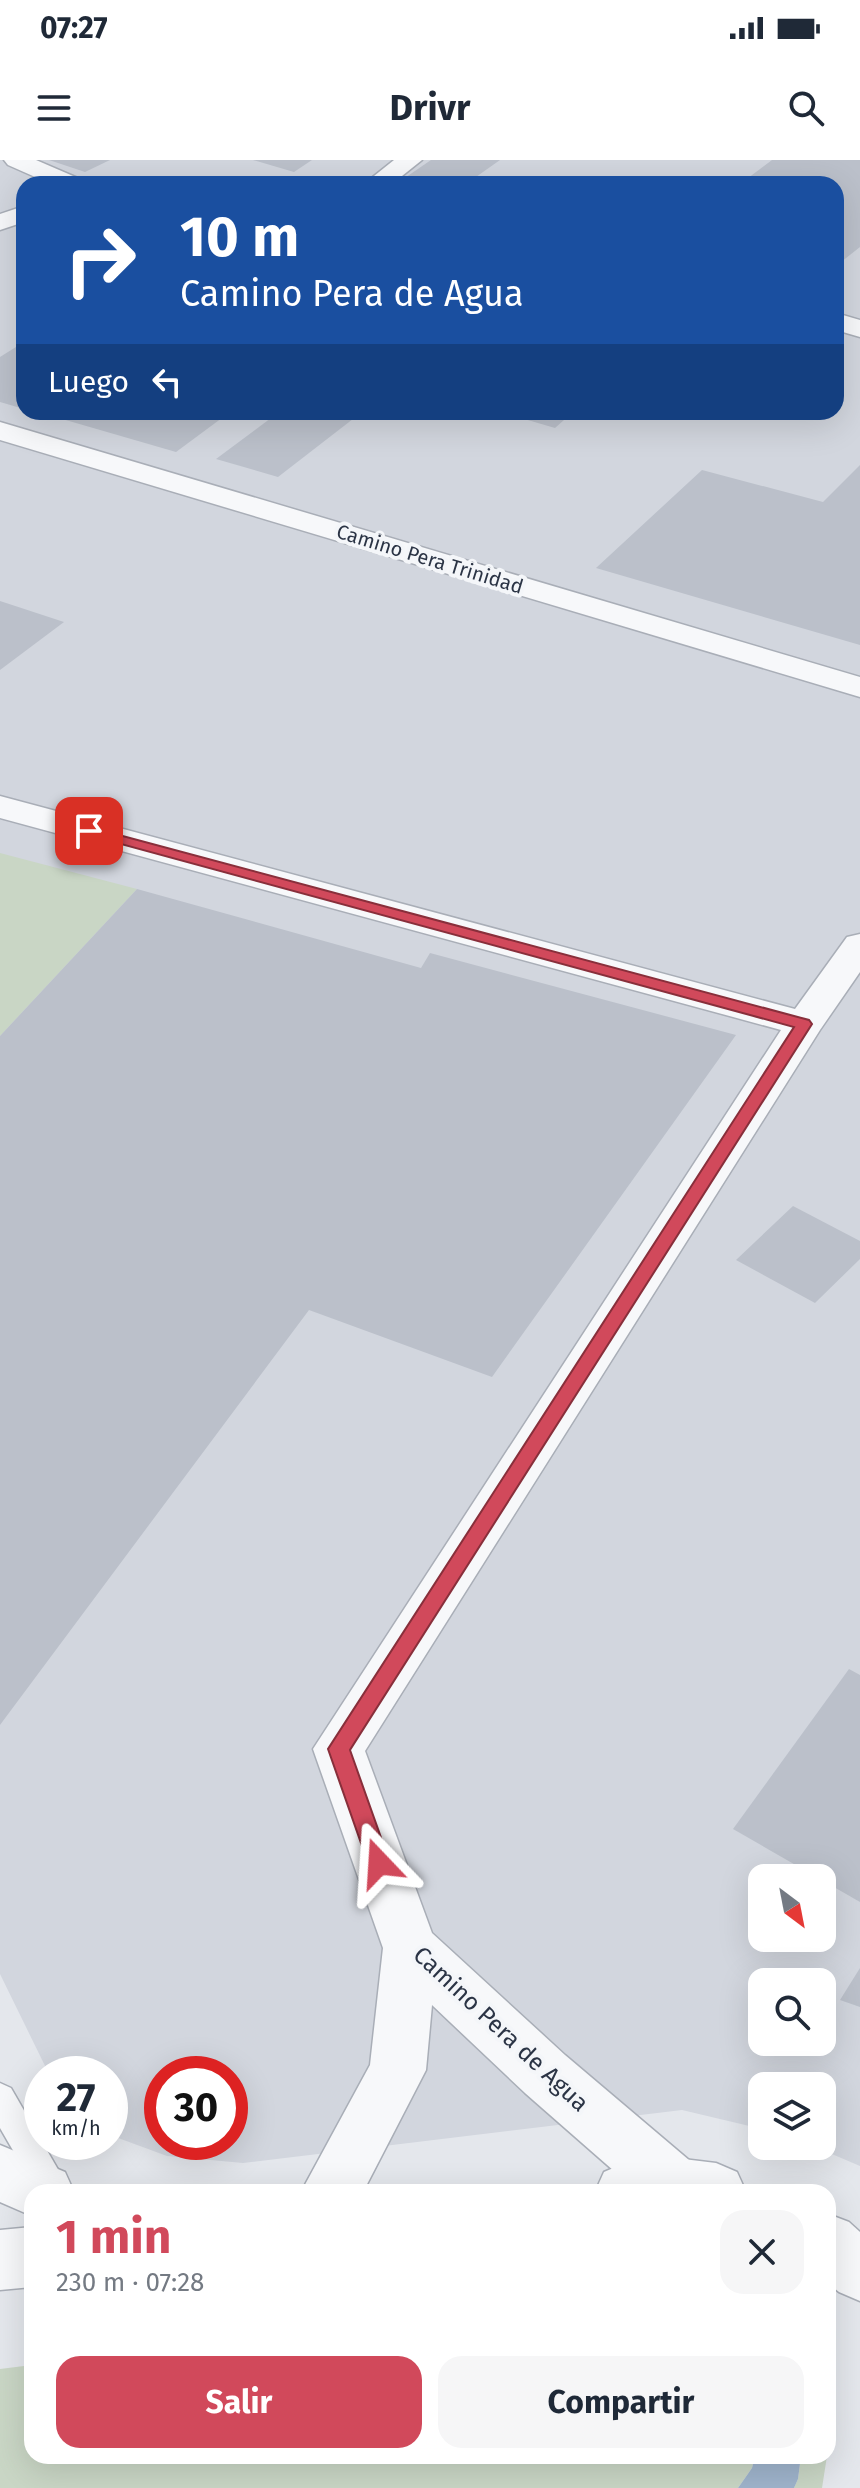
<!DOCTYPE html>
<html lang="es">
<meta charset="utf-8">
<style>
:root{--surface:#fff;--page:#f6f6f7;--text:#1f2937;--muted:#747a83;--accent:#d1495b}
body{margin:0;font-family:"Fira Sans",sans-serif;background:var(--page);color:var(--text);height:100vh;display:flex;flex-direction:column;font-size:30px;white-space:nowrap}
*{box-sizing:border-box;margin:0}
p{font-size:26px;color:var(--muted)}
.icon{flex:none;width:44px;height:44px;fill:none;stroke:currentColor;stroke-width:2;stroke-linecap:round;stroke-linejoin:round}
.map{position:relative;flex:1;overflow:hidden}
.panel{position:absolute;left:24px;top:2024px;width:812px;height:280px;display:flex;flex-direction:column;background:var(--surface);border-radius:24px;box-shadow:0 8px 32px #0002}
.panel>*{flex:none}
.hud{position:absolute;left:16px;top:16px;width:828px;height:244px;border-radius:24px;box-shadow:0 8px 32px #0002;background:#1a4fa0;color:#fff;overflow:hidden}
.needle{width:52px;rotate:148deg}
.controls{position:absolute;left:748px;top:1704px;display:grid;gap:16px}
.controls a{display:grid;place-items:center;width:88px;height:88px;border-radius:16px;background:var(--surface);box-shadow:0 8px 32px #0002;font-size:40px}
.speed{position:absolute;left:24px;top:1896px;display:flex;gap:16px;font-size:40px;font-weight:700;text-align:center}
.speed>*{display:grid;place-content:center;width:104px;height:104px;border-radius:50%;background:var(--surface);box-shadow:0 8px 32px #0002;line-height:1}
.speed small{font-size:20px;font-weight:400}
.speed .limit{border:12px solid #d22;background:#fff;color:#111}
.pin{position:absolute;display:grid;place-items:center;width:68px;height:68px;color:#fff;margin:-34px;border-radius:16px;box-shadow:0 4px 12px #0006}
.me{position:absolute;width:88px;margin:-44px;rotate:340deg;stroke-linejoin:round;filter:drop-shadow(0 0 6px #0008)}
.turn{display:flex;align-items:center;gap:28px;height:168px;padding:0 32px;font-size:36px}
.turn .icon{width:104px;height:104px;stroke-width:2.5}
.turn b{display:block;font-size:56px;line-height:68px}
.then{display:flex;align-items:center;height:76px;padding:0 32px;background:#0003;gap:16px;font-size:30px}
.round{display:grid;place-items:center;flex:none;width:84px;height:84px;border-radius:24px;background:var(--page)}
.headline{display:flex;align-items:center;justify-content:space-between;height:136px;padding:0 32px}
h1{font-size:48px;font-weight:700;line-height:60px;color:var(--accent)}
.cta{display:flex;gap:16px;margin-top:auto;padding:16px 32px}
.cta a{flex:1;height:92px;border-radius:24px;background:var(--accent);color:#fff;font-size:32px;font-weight:700;line-height:92px;text-align:center}
.cta a+a{background:var(--page);color:var(--text)}
.status{display:flex;justify-content:space-between;align-items:center;height:56px;padding:0 40px;background:var(--surface);direction:ltr}
.status svg{height:22px;fill:currentColor}
header{display:flex;justify-content:space-between;align-items:center;height:104px;padding:0 32px;background:var(--surface);font-size:36px;font-weight:700}
.map>svg:first-child{display:block}
.built{fill:#d2d6de;fill-rule:evenodd}
.green{fill:#c9d6c5}
.water{fill:#9fb4cc}
.building{fill:#bbc0ca}
.lines{fill:none;stroke-linecap:round;stroke-linejoin:round}
.service-casing{stroke:#a9aeb7;stroke-width:3}
.minor-casing{stroke:#a9aeb7;stroke-width:3}
.tertiary-casing{stroke:#a9aeb7;stroke-width:3}
.service{fill:#f7f8fa;fill-rule:evenodd}
.minor{fill:#f7f8fa;fill-rule:evenodd}
.tertiary{fill:#f7f8fa;fill-rule:evenodd}
.route{fill:#d1495b;stroke:#882f3b;stroke-width:2}
.labels{text-anchor:middle;stroke-width:8;stroke-linejoin:round;paint-order:stroke}
.far-street-label{font-size:20px;fill:#2b3445;stroke:#f4f6f9}
.street-label{font-size:24px;fill:#2b3445;stroke:#f4f6f9}
</style>
<div class="status"><b>07:27</b><svg viewBox="0 0 49 12"><path d="M0 12V9h3v3zM5 12V6h3v6zM10 12V3h3v9zM15 12V0h3v12zM26 1h20v11H26zM47 4h2v5h-2z"/></svg></div>
<header><svg class="icon" aria-label="menu" viewBox="0 0 24 24"><path d="M4 6h16M4 12h16M4 18h16"/></svg>Drivr<svg class="icon" aria-label="search" viewBox="0 0 24 24"><circle cx="10" cy="10" r="6"/><path d="M15 15l6 6"/></svg></header>
<div class="map">
<svg width="860" height="2328" viewBox="0 0 860 2328">
<rect width="100%" height="100%" fill="#e4e7ec"/>
<path class="built" d="M0 0H860V2006L813 1986H822V1926H762V1969L682 1950 243 2003 167 1996 110 1975V1914H49L0 1814ZM24 24H836V252H24ZM762 1718H822V1778H762ZM762 1822H822V1882H762ZM162 1914H230V1982H162Z"/>
<g class="green">
<polygon points="0,693 137,729 0,876"/>
<polygon points="32,2205 32,2296 755,2296 752,2308 738,2328 0,2328 0,2209"/>
<polygon points="801,2296 827,2296 822,2328 794,2328 798,2319"/>
</g>
<polygon class="water" points="755,2296 801,2296 798,2319 794,2328 738,2328 752,2308"/>
<g class="building">
<polygon points="49,0 110,0 85,12"/>
<polygon points="253,0 312,0 294,12"/>
<polygon points="431,0 500,0 466,24 396,24"/>
<polygon points="772,0 860,0 860,87 836,106 836,24 740,24"/>
<polygon points="24,182 24,249 0,242 0,197"/>
<polygon points="38,252 230,252 176,292"/>
<polygon points="279,252 362,252 278,317 216,299"/>
<polygon points="500,252 573,252 555,268"/>
<polygon points="860,305 860,485 596,408 702,310 823,342"/>
<polygon points="0,441 64,462 0,510"/>
<polygon points="137,729 421,808 430,793 736,875 492,1217 309,1150 0,1565 0,876"/>
<polygon points="793,1046 860,1081 860,1099 815,1143 736,1100"/>
<polygon points="849,1509 860,1515 860,1742 733,1669"/>
<polygon points="860,1808 860,1847 840,1840"/>
</g>
<g class="lines">
<defs>
<polygon id="service" points="0,1923 11,1928 71,2032 37,2032 0,1968"/>
<g id="minor">
<polygon points="4,0 36,0 80,19 83,24 51,24 8,5"/>
<polygon points="394,0 422,0 392,24 364,24"/>
<polygon points="24,46 24,62 0,70 0,54"/>
<polygon points="836,153 860,160 860,177 836,170"/>
<polygon points="0,262 860,517 860,537 0,280"/>
<polygon points="0,636 795,849 847,777 860,774 860,812 820,870 365,1591 432,1773 565,1895 696,2006 704,2026 702,2032 638,2032 525,1933 432,1845 426,1910 363,2032 301,2032 370,1905 383,1788 313,1589 781,870 0,658"/>
</g>
<g id="tertiary">
<polygon points="0,1985 65,2012 74,2032 32,2032 32,2056 0,2042"/>
<polygon points="675,1998 716,2003 737,2012 746,2032 595,2032 604,2012 625,2003"/>
<polygon points="828,2054 849,2062 860,2072 860,2141 839,2132 828,2123"/>
<polygon points="32,2067 32,2127 0,2130 0,2070"/>
</g>
</defs>
<use href="#service" class="service-casing"/>
<use href="#minor" class="minor-casing"/>
<use href="#tertiary" class="tertiary-casing"/>
<use href="#service" class="service"/>
<use href="#minor" class="minor"/>
<use href="#tertiary" class="tertiary"/>
</g>
<polygon class="route" points="89,667 809,860 812,864 350,1590 390,1703 387,1710 379,1712 372,1710 368,1703 328,1589 794,867 84,674 82,671"/>
<g class="labels">
<g class="far-street-label">
<text transform="translate(430 399) rotate(17)" y="7">Camino Pera Trinidad</text>
</g>
<g class="street-label">
<text transform="translate(501 1869) rotate(43)" y="8">Camino Pera de Agua</text>
</g>
</g>
</svg>
<div class="controls">
<a><svg class="needle" viewBox="-14 -14 28 28"><path d="M0-13l5 13h-10z" fill="#e53935"/><path d="M0 13l5-13h-10z" fill="#747a83"/></svg></a>
<a><svg class="icon" aria-label="search" viewBox="0 0 24 24"><circle cx="10" cy="10" r="6"/><path d="M15 15l6 6"/></svg></a>
<a><svg class="icon" aria-label="layers" viewBox="0 0 24 24"><path d="M12 4l9 5-9 5-9-5zM3 14l9 5 9-5"/></svg></a>
</div>
<div class="speed"><div>27<small>km/h</small></div><div class="limit">30</div></div>
<div class="pin" style="left:89px;top:671px;background:#d93025"><svg class="icon" aria-label="arrive" viewBox="0 0 24 24"><path d="M6 21V4h12l-3 4 3 4H6"/></svg></div>
<svg class="me" style="left:379px;top:1703px" viewBox="-20 -20 40 40"><path d="M0-17L14 15 0 8-14 15z" fill="#d1495b" stroke="#fff" stroke-width="4"/></svg>
<div class="hud">
<div class="turn"><svg class="icon" aria-label="right" viewBox="0 0 24 24"><path d="M7 20v-9h11M14 6l5 5-5 5"/></svg><div><b>10 m</b>Camino Pera de Agua</div></div>
<div class="then">Luego<svg class="icon" aria-label="left" viewBox="0 0 24 24"><path d="M17 20v-9H6M10 6l-5 5 5 5"/></svg></div>
</div>
<section class="panel">
<div class="headline"><div><h1>1 min</h1><p>230 m · 07:28</p></div><a class="round"><svg class="icon" aria-label="close" viewBox="0 0 24 24"><path d="M6 6l12 12M18 6L6 18"/></svg></a></div>
<div class="cta"><a>Salir</a><a>Compartir</a></div>
</section>
</div>
